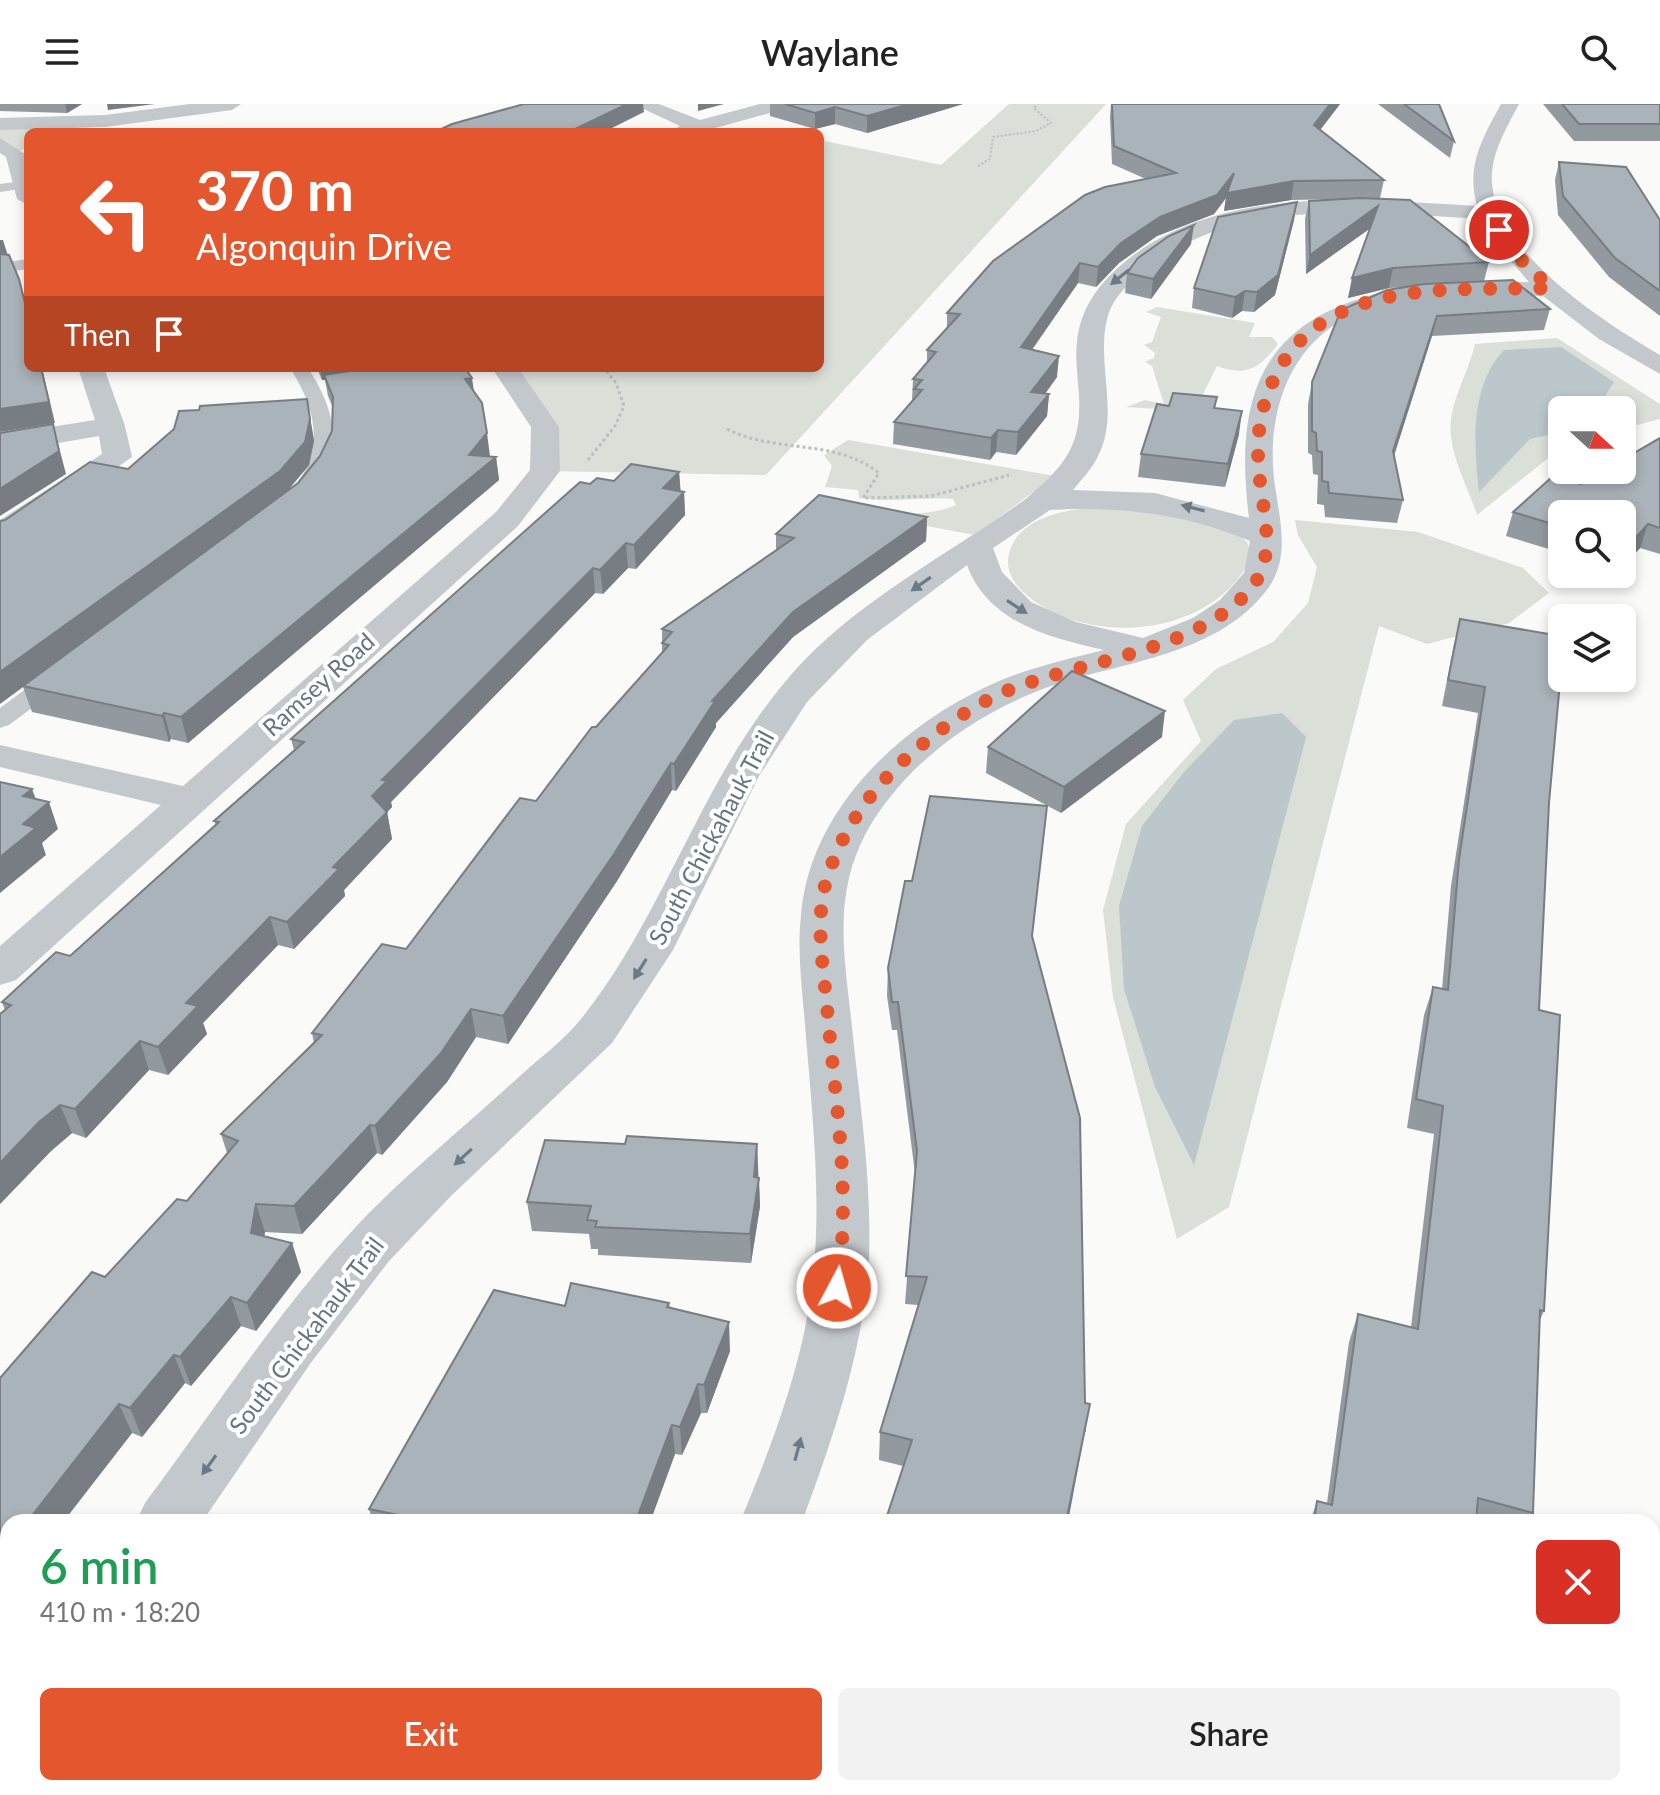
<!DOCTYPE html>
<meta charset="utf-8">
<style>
:root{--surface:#fff;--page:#f2f2f2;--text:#222;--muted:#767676;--accent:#e4572e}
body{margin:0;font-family:Lato,sans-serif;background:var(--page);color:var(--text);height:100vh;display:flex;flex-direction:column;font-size:30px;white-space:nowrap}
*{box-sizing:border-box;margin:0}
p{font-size:26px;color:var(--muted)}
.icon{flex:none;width:44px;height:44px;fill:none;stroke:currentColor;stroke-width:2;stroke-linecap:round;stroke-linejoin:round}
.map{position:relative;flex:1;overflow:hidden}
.panel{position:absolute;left:0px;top:1410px;width:1660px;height:282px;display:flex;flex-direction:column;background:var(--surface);border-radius:24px 24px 0 0;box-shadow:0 4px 12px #0003}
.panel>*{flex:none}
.hud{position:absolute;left:24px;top:24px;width:800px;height:244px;border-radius:12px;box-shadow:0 4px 12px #0003;background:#e4572e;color:#fff;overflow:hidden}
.needle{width:52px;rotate:111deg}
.controls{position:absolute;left:1548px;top:292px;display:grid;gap:16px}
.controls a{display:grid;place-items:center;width:88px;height:88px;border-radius:12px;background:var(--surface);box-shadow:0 4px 12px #0003;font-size:40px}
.pin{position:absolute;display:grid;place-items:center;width:68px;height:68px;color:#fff;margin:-34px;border:4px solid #fff;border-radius:50%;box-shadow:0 2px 8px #0007}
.me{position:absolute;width:88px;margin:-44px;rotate:6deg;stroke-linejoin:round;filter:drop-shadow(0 0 6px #0008)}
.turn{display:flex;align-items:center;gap:28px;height:168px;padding:0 40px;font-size:36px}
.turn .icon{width:104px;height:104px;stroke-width:2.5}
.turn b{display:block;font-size:56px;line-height:68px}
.then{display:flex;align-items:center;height:76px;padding:0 40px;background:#0003;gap:16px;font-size:30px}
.round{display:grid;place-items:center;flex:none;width:84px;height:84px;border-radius:12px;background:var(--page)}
.overview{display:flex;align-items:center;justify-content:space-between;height:136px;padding:0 40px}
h1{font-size:48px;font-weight:600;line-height:60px;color:#1e9e55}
.cta{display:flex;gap:16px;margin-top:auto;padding:16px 40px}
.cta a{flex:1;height:92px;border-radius:12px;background:var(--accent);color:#fff;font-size:32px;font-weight:600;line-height:92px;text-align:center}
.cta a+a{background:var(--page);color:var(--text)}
header{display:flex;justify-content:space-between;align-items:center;height:104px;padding:0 40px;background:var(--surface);font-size:36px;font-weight:600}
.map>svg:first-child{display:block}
.green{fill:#dadfd7}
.water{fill:#bbc7cb}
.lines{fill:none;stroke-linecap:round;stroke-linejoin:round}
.path-far1{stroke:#bbbfc2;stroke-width:2;stroke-dasharray:2 2;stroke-linecap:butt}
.path{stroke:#bbbfc2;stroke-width:3;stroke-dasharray:3 3;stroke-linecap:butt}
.service{fill:#c3c8cc;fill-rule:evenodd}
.minor{fill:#c3c8cc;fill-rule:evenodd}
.wall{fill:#929a9f}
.shaded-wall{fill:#777d82}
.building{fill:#aab3b9;stroke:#777d82;stroke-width:2}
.oneway{fill:#6a7a87}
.route{stroke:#e4572e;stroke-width:14;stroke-dasharray:0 25.2}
.labels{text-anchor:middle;stroke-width:8;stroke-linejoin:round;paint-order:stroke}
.street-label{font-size:24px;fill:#657683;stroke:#fff}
</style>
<header><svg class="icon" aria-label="menu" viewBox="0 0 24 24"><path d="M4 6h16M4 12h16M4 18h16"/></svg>Waylane<svg class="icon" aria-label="search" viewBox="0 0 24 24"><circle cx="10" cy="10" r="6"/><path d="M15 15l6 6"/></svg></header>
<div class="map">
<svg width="1660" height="1691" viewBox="0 0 1660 1691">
<rect width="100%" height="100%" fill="#fafaf8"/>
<g class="green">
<polygon points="1009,0 1106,0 766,371 545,367 545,323 505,264 820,264 820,36 941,61"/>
<polygon points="105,17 61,28 28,28 28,42 15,50 0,40 0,20"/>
<path d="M1157 203 1255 219 1249 233H1272L1278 240C1260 264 1247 273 1217 262L1201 294 1221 309 1126 303 1145 296 1164 300 1152 262 1145 258 1154 254 1155 249 1144 241 1152 238 1161 213 1146 208Z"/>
<path d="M1557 234 1660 300V315L1622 325V306H1562V343L1477 411C1469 386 1453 357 1451 332 1447 301 1469 269 1475 240Z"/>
<path d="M848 336 1055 372 975 431 837 405C873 408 922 416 956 401L953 395C921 393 890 399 859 394L858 386 825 383 832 362 824 351Z"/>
<path d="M1119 401 1232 425 1247 438 1252 452C1215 533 1088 546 1023 488 1015 481 1007 467 1008 456 1013 407 1082 404 1119 401Z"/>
<polygon points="1295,416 1418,428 1523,464 1549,489 1509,519 1427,540 1379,522 1229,1103 1177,1135 1113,893 1103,806 1126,720 1201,637 1183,596 1216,565 1273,538 1308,499 1317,463 1298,431"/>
</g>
<g class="water">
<path d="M1561 243 1614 278 1596 306H1562V328L1530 335 1479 388C1474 342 1469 283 1504 246Z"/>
<polygon points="1282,609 1306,633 1194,1061 1155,983 1124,885 1119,802 1142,722 1184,668 1234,616"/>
</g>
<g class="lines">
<polyline class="path-far1" points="978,62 990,55 993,33 1036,27 1051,19 1034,4 1037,0"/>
<g class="path">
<path d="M727 325C776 350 835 334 879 369L863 394 931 392 1009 371"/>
<polyline points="588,356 615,322 624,302 616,279 604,264"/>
</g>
<g class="service">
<polygon points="23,77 28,78 28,84 0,88 0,80"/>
<polygon points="28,155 28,165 0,169 0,159"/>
<path d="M290 264H308C334 304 344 341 315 382L308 384 298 378C325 339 314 302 290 264Z"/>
<polygon points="59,565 71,572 68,577 9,621 0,624 0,604 50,567"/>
</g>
<g class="minor">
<polygon points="190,0 241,0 232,6 105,23 0,26 0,14 105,11"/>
<polygon points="633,0 659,0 700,16 760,0 790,0 788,4 701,28 669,28 680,22"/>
<path d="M1501 0H1519C1508 21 1494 44 1492 68 1486 144 1604 218 1660 251V270L1599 235 1543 192H1457L1454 187 1466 180 1529 178 1497 141 1482 115C1369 109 1230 90 1138 171 1125 183 1111 197 1107 215 1096 260 1120 310 1098 352 1092 365 1081 376 1073 386L1155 389 1249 414C1233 286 1264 212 1397 185L1409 192 1406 197C1383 203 1360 206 1339 218 1283 252 1266 320 1275 382 1280 417 1291 456 1266 487 1217 550 1128 557 1057 580 994 601 932 640 891 692 871 716 856 744 849 774 838 820 846 868 851 914 859 993 872 1075 869 1155 864 1245 833 1334 802 1418H740C775 1334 810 1242 815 1150 820 1074 811 997 805 920 802 884 797 847 801 811 810 703 904 618 999 577 1033 563 1068 555 1104 546 1051 534 988 519 967 461L867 536 807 598 759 672 673 846 612 939 451 1092 389 1157 310 1260 202 1418H136L145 1399C218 1301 285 1196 370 1108 418 1060 471 1017 521 971 541 953 564 936 581 915 662 814 698 685 780 584 846 501 943 455 1027 394 1063 363 1082 343 1079 292 1078 274 1075 256 1077 238 1080 206 1097 182 1121 161 1217 79 1360 96 1477 102 1466 62 1482 35 1501 0ZM1072 405C1136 404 1191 412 1250 437L1244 469 1220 496 1193 514 1143 534 1076 518 1031 498 1002 468 993 444 1050 406Z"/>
<polygon points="0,34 25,50 28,101 17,95 6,53 0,49"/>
<polygon points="78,264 104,264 125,322 132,353 11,437 0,439 0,416 102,350 99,332 0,349 0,331 95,316"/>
<polygon points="492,264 518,264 559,323 560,367 518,422 16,876 0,881 0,842 161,701 0,663 0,641 183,682 496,408 530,366 531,323"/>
<polygon points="8,1657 8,1684 61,1684 60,1691 0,1691 0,1663"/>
<polygon points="632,1684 702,1684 699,1691 629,1691"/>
</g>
</g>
<g class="wall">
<polygon points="0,0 82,0 67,9 0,7"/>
<polygon points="770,0 963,0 867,29 835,20 815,25 770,12"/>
<polygon points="1111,0 1340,0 1320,26 1384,76 1380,94 1489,158 1484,177 1550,205 1544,226 1432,232 1394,352 1403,396 1397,419 1325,413 1324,401 1317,400 1318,371 1313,370 1312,351 1308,349 1308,300 1312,278 1406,183 1389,184 1348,194 1370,124 1306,170 1305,115 1309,97 1341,95 1291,96 1224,107 1226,94 1214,110 1157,132 1119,159 1096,183 1078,179 1032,246 1057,273 1045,290 1049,290 1047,312 1016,351 996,348 990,356 893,340 894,318 912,297 913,275 927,258 927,246 947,225 947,209 1146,75 1112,60 1110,13"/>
<polygon points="1378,0 1439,0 1454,37 1450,54"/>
<polygon points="1543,0 1660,0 1660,37 1574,37"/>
<polygon points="1559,58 1660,116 1660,212 1609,173 1558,111 1555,76"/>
<polygon points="1294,116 1275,191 1254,208 1242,207 1232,214 1192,204 1194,184"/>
<polygon points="1191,140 1151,195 1125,189 1127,169"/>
<polygon points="317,264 465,264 474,287 489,353 496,353 499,376 188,639 171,635 169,638 32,608 23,583 5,416 128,365 307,295 314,337 309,361 287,387 298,379 320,352 332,327 333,304 328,292 325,276 322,276"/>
<polygon points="1217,293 1215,305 1239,330 1225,383 1138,373 1141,350 1169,302"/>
<polygon points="1660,334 1660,450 1640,444 1622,464 1622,410 1562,410 1562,449 1506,432 1513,408 1581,380"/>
<polygon points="679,368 680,387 684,388 685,411 636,465 628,464 603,490 595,489 391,698 392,703 387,708 392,735 344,786 345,792 294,845 278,841 203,919 207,930 168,971 149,966 86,1034 72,1029 51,1047 0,1100 0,910 5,906 2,898 70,852 216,721 214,717 294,646 291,635 590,380"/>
<polygon points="927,413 926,437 793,533 716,619 716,623 676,687 672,686 617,777 508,940 476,933 447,978 382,1051 377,1049 302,1130 265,1128 264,1132 292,1139 301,1168 256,1227 241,1222 191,1282 185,1279 142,1333 132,1329 63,1418 8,1418 8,1490 0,1500 0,1274 105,1173 187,1097 227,1049 221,1030 314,939 312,929 406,845 536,697 596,623 662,549 662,525 776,446 776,430"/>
<polygon points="1460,515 1552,565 1549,699 1539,906 1544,1207 1539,1218 1533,1409 1529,1418 1310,1418 1317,1397 1327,1399 1349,1238 1358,1210 1411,1223 1434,1030 1407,1024 1424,911 1433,883 1442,885 1451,782 1478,609 1442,602 1454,540"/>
<polygon points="1162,633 1061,709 986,669 988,643"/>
<polygon points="912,777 1033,833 1086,1328 903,1362 879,1356 880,1328 918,1201 905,1200 915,1070 897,926 892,926 887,892 888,864"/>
<polygon points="625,1040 757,1040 760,1102 751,1159 598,1151 598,1145 591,1145 589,1130 532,1127 527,1098"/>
<polygon points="669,1199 670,1204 730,1247 707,1309 701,1309 682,1351 675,1350 650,1418 373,1418 369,1405 565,1202"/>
<polygon points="302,1684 532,1684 528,1691 309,1691 307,1686"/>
<polygon points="1281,1684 1540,1684 1536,1691 1280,1691"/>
</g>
<g class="shaded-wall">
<polygon points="65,0 82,0 67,9"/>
<polygon points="107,0 155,0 108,6"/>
<polygon points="627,0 643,0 644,8 604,28 569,28"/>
<polygon points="698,0 724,0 698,7"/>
<polygon points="909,0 963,0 867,29 867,12"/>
<polygon points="1330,0 1340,0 1311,38 1314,21"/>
<polygon points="835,3 835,20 815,25 815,9"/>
<polygon points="1234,69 1294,77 1291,96 1224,107 1226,94 1214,110 1157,132 1119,159 1096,183 1098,163 1121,139 1160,113"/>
<polygon points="1297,98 1294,116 1275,191 1254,208 1257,188"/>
<polygon points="1378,102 1375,121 1306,170 1310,151"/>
<polygon points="1194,121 1191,140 1151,195 1153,175"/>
<polygon points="0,136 3,136 9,155 0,157"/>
<polygon points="1080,159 1078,179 1019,264 1021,243"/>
<polygon points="1393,164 1389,184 1348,194 1352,174"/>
<polygon points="1245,187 1242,207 1232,214 1235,193"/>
<polygon points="1437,212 1432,232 1388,370 1393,347"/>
<polygon points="1059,252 1057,273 1030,310 1031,288"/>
<polygon points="41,264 42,264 55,319 0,328 0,305"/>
<polygon points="320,264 401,264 324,271 325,276 322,276"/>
<polygon points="472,274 475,295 465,275"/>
<polygon points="1049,290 1047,312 1016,351 1018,328"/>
<polygon points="307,295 314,337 309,361 285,390 0,600 0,568"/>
<polygon points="1242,307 1239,330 1225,383 1228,360"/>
<polygon points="53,320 66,370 0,412 0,385"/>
<polygon points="998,326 996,348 990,356 991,334"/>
<polygon points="487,329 490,352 475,370 496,353 499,376 188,639 181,613 469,351"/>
<polygon points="679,368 681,391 663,384"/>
<polygon points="684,388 685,411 636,465 634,441"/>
<polygon points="927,413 926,437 793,533 716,619 716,623 676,687 674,660 712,597 793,508"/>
<polygon points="1648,420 1640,444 1622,464 1628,442"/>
<polygon points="626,439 628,464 603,490 600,466"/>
<polygon points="593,464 595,489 391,698 392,703 387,708 392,735 344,786 345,792 294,845 287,818 333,763 382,676"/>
<polygon points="1165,607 1162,633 1061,709 1064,683"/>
<polygon points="164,609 171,635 169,638 162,612"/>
<polygon points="671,659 672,686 617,777 508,940 503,912"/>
<polygon points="32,685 40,706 49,698 58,725 42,739 46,751 0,789 0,753 23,720 23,692"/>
<polygon points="270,813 278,841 203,919 207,930 168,971 158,943 186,899"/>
<polygon points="471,905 476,933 447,978 382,1051 375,1022"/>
<polygon points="140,937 149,966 86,1034 75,1005"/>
<polygon points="60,1001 72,1029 51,1047 0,1100 0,1059 39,1018"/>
<polygon points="370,1021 377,1049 302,1130 294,1102"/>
<polygon points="757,1040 758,1069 757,1083 759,1074 760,1102 751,1159 750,1130"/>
<polygon points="256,1100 265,1128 260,1158 251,1129"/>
<polygon points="292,1139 301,1168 256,1227 247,1199"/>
<polygon points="231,1193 241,1222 191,1282 180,1253"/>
<polygon points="729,1218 730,1247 707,1309 704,1281"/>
<polygon points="174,1251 185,1279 142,1333 130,1304"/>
<polygon points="698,1280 701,1309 682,1351 680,1323"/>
<polygon points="119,1300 132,1329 63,1418 27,1418"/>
<polygon points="1090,1300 1068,1418 1066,1418"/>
<polygon points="672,1321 675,1350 650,1418 638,1418 637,1414"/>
<polygon points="8,1442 8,1490 0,1500 0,1452"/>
<polygon points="512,1684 532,1684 528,1691 513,1691 511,1686"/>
<polygon points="1003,1684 1008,1684 1005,1691 1001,1691"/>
</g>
<g class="building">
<polygon points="524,0 627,0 569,28 435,28 452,20"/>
<polygon points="785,0 909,0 867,12 835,3 815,9"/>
<polygon points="1112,0 1330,0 1314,21 1384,76 1294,77 1227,89 1234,69 1217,91 1160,113 1121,139 1098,163 1080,159 1021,243 1059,252 1031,288 1049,290 1018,328 998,326 991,334 894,318 922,286 914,285 922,276 913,275 936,248 927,246 960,210 947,209 993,157 1085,91 1105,83 1176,69 1114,42"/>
<polygon points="1404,0 1439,0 1454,37"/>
<polygon points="1562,0 1660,0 1660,20 1579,20"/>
<polygon points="1559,58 1626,63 1660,116 1660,187 1615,154 1563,92"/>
<polygon points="1360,94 1410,96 1489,158 1393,164 1352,174 1378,102 1310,151 1309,97"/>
<polygon points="1297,98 1278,171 1257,188 1245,187 1235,193 1194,184 1218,113"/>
<polygon points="1194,121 1153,175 1127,169 1138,154 1169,132"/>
<polygon points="0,150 9,151 19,175 28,211 28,264 41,264 49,298 0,305"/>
<polygon points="1513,176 1550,205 1437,212 1393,347 1403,396 1329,389 1328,378 1322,377 1322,348 1317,347 1316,329 1312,327 1312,278 1341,206 1387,186 1424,180"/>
<polygon points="367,264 465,264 472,274 465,275 482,299 487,329 469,351 496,353 181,613 164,609 162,612 23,582 298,379 320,352 332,327 333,293 324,271"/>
<polygon points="1173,289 1217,293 1214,304 1242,307 1228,360 1141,350 1157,300 1169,302"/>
<polygon points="307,295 310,315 305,338 280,367 0,568 0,417 5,416 90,358 128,365 174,325 179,307 199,306 200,302"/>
<polygon points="53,320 59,347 0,385 0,329"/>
<polygon points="1660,334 1660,424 1648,420 1628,442 1622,440 1622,410 1562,410 1562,423 1513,408 1553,372 1581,380 1605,366 1622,366 1622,356"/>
<polygon points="631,360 679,368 663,384 684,388 634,441 626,439 600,466 593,464 382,676 387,677 372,692 387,708 333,763 339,765 287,818 270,813 186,899 198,902 158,943 140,937 75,1005 60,1001 39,1018 0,1059 0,910 11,901 2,898 56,848 70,852 219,718 214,717 304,638 291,635 580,378 590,380 597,374 614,377"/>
<polygon points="819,391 927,413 793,508 712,597 715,597 674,660 671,659 614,750 503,912 471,905 441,949 375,1022 370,1021 294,1102 256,1100 251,1129 292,1139 247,1199 231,1193 180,1253 174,1251 130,1304 119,1300 27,1418 8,1418 8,1442 0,1452 0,1274 92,1168 105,1173 177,1095 187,1097 238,1037 221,1030 322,931 312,929 382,840 406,845 520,694 536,697 592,623 596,623 669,541 662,539 672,528 662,525 794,434 776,430"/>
<polygon points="1460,515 1555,531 1552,565 1561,567 1549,699 1539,906 1560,911 1544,1207 1540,1206 1533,1409 1478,1394 1476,1418 1314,1418 1317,1397 1332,1401 1358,1210 1418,1225 1443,1002 1416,995 1433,883 1448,886 1459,755 1485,583 1448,576"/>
<polygon points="1072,567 1165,607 1064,683 988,643"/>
<polygon points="0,678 32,685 23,692 49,698 23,720 36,724 0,753"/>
<polygon points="930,692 1047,702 1032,832 1080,1014 1085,1299 1090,1300 1066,1418 885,1418 912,1336 880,1328 927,1173 906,1172 917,1047 898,898 892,898 888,864 905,777 912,777"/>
<polygon points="627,1032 757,1040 754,1073 759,1074 750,1130 595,1123 597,1117 587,1116 591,1102 527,1098 545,1036 625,1040"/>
<polygon points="571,1179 669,1199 667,1203 729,1218 704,1281 698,1280 680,1323 672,1321 637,1414 644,1417 643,1418 432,1418 369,1405 494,1186 565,1202"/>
<polygon points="306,1684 512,1684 511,1686 504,1685 501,1691 324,1691"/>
<polygon points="793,1684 1003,1684 1001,1691 791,1691"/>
<polygon points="1287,1684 1516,1684 1516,1691 1286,1691"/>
</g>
<defs><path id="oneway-solid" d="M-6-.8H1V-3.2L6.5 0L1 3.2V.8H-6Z" transform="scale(2)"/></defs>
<g class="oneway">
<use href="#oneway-solid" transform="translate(1120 173) rotate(141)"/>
<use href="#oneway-solid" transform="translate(1193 404) rotate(-166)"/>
<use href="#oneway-solid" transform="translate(921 480) rotate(145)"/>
<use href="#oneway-solid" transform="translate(1017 503) rotate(33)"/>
<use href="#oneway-solid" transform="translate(640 865) rotate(122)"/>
<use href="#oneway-solid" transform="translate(463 1053) rotate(137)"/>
<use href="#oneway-solid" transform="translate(798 1345) rotate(-75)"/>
<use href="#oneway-solid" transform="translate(209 1361) rotate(126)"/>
</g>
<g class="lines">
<path class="route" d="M837 1184C852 1091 835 996 827 903 823 860 814 813 828 771 844 723 873 683 911 650 941 624 978 597 1017 583 1088 556 1203 545 1252 483 1276 453 1264 412 1260 377 1255 338 1259 303 1277 269 1327 172 1458 187 1551 184L1517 152 1499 126"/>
</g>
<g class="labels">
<g class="street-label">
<text transform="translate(319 581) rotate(-42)" y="8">Ramsey Road</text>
<text transform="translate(712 734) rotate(-62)" y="8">South Chickahauk Trail</text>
<text transform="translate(307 1232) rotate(-53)" y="8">South Chickahauk Trail</text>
</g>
</g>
</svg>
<div class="controls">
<a><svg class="needle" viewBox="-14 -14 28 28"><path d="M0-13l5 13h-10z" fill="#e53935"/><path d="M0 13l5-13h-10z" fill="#767676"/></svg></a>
<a><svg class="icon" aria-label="search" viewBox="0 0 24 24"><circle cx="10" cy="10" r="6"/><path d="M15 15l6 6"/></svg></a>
<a><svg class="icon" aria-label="layers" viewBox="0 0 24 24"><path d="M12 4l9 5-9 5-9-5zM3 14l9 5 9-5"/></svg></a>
</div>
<div class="pin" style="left:1499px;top:126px;background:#d93025"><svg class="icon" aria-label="arrive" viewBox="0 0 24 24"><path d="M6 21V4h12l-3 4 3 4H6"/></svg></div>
<svg class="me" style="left:837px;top:1184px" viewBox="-20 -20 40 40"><circle r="17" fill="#e4572e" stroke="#fff" stroke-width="3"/><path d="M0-11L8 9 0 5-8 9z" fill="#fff"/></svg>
<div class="hud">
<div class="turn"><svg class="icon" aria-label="left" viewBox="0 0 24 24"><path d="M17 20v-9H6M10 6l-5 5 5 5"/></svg><div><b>370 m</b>Algonquin Drive</div></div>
<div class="then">Then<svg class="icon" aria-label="arrive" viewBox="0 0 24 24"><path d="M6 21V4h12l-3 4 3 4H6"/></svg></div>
</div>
<section class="panel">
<div class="overview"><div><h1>6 min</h1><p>410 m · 18:20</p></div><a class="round" style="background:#d93025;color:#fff"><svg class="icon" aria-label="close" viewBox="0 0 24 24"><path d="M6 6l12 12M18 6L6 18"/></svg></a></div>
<div class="cta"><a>Exit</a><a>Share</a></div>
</section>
</div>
